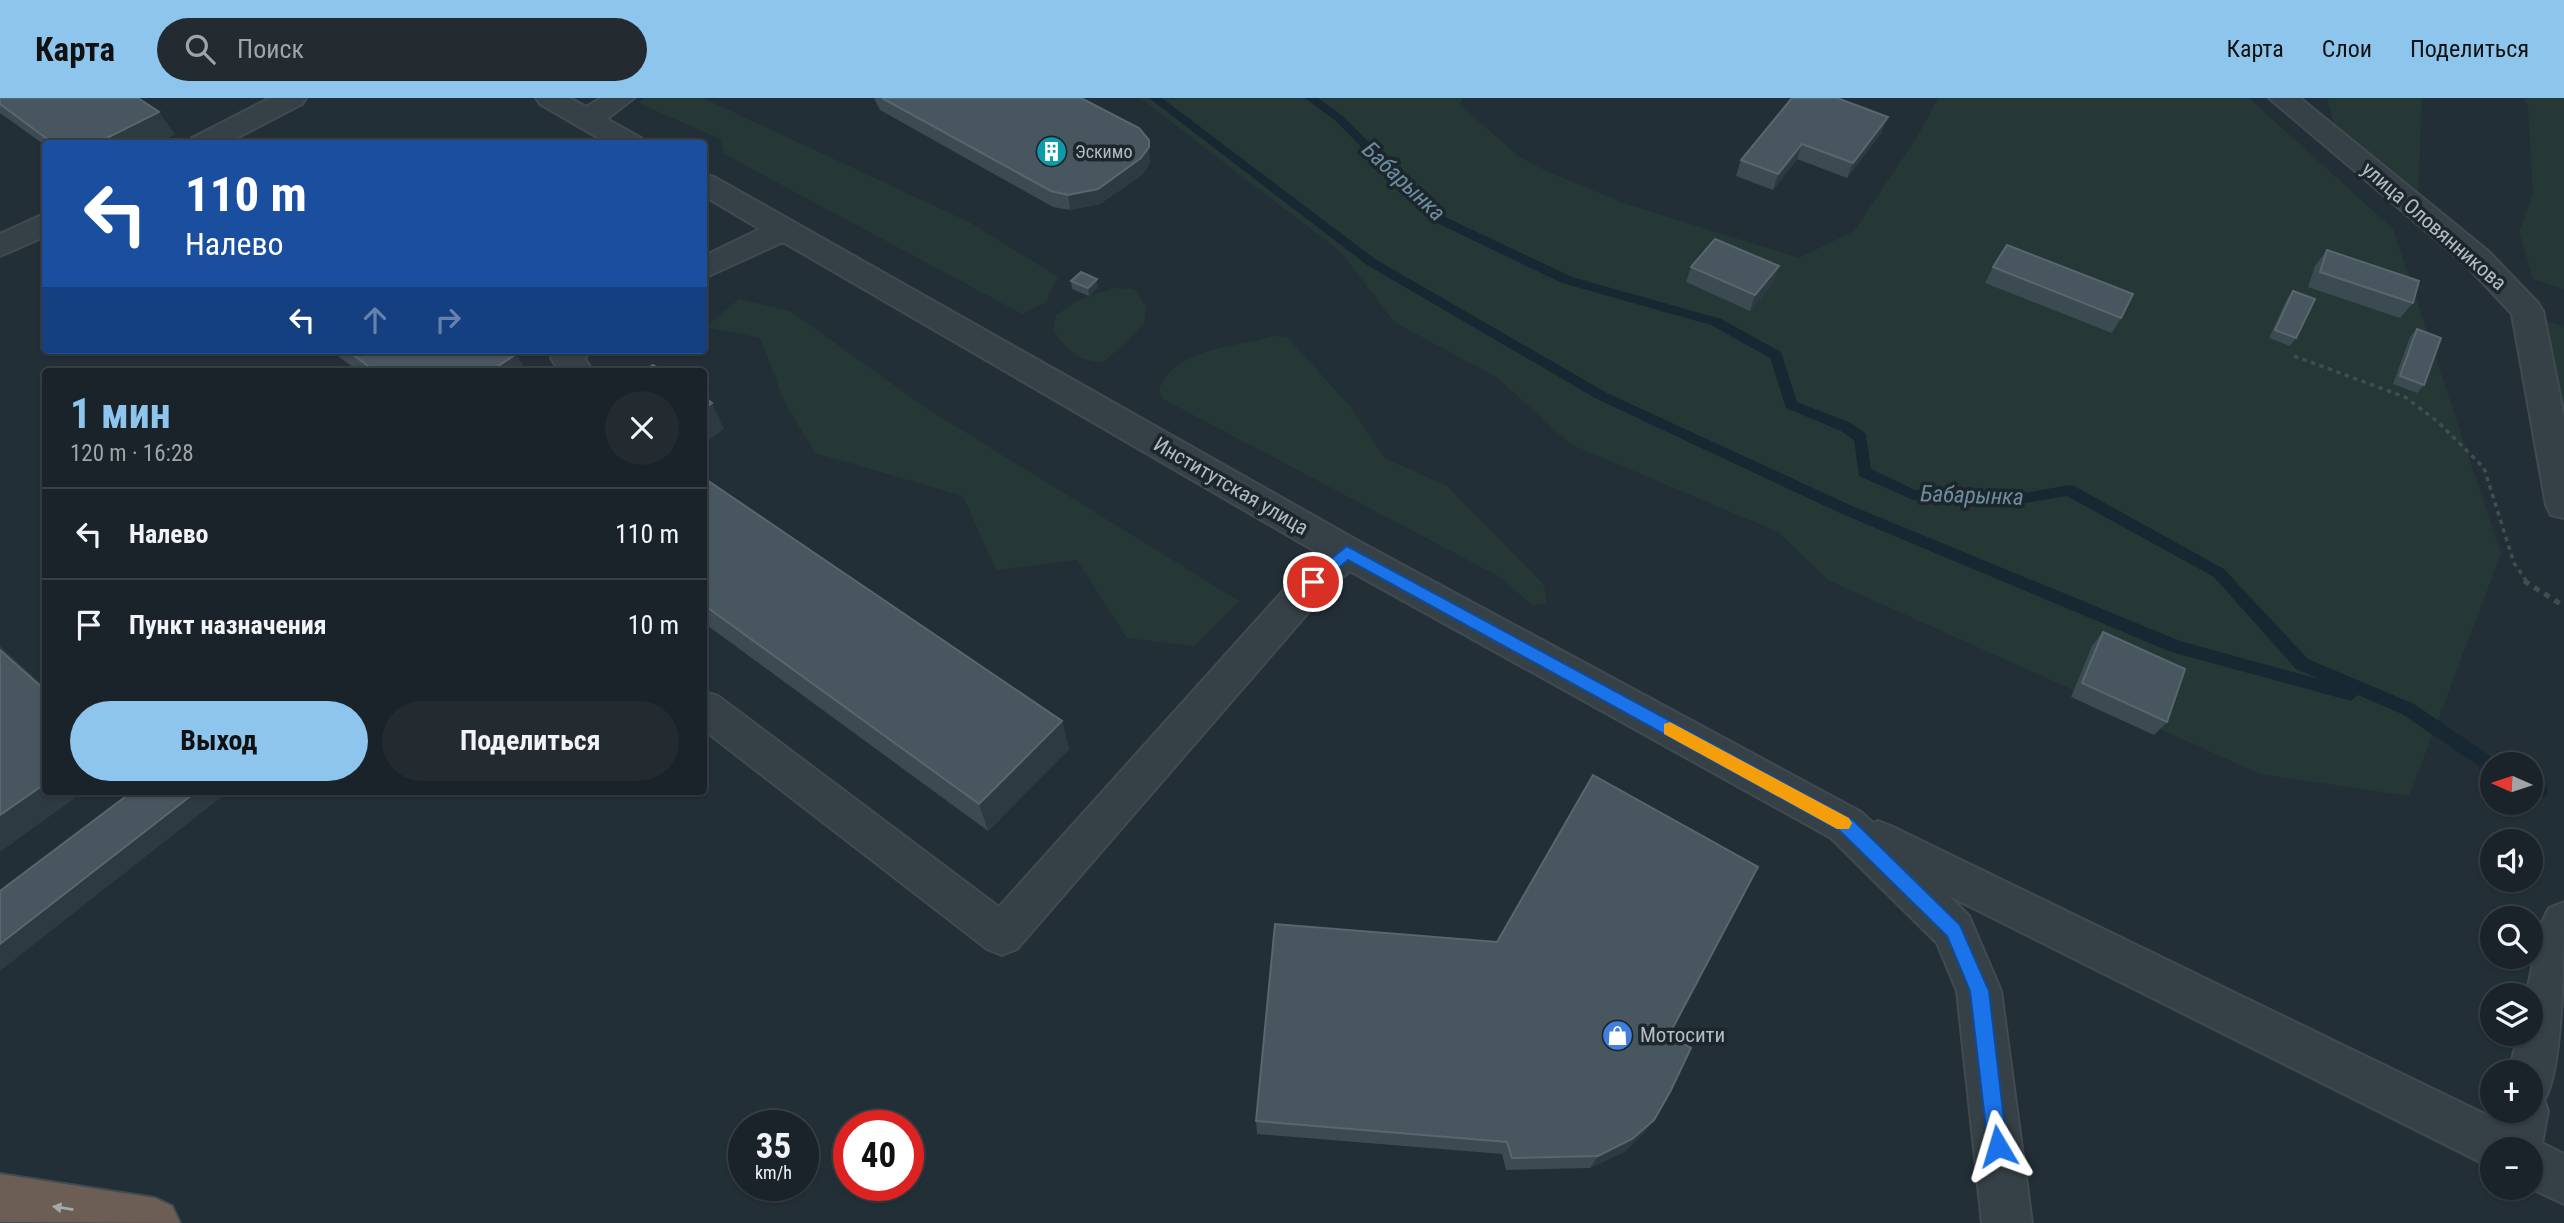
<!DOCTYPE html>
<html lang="ru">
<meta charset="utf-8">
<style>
:root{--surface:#1a2329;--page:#232b31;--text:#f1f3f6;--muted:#9fa4a8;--line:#384046;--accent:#8dc5ed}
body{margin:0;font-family:"Roboto Condensed",sans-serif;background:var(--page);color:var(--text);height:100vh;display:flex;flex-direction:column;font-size:26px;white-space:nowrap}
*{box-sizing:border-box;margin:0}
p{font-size:23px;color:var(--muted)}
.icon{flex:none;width:38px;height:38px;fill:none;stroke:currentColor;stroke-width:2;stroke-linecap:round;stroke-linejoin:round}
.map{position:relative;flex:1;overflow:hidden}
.details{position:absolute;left:42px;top:270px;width:665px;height:427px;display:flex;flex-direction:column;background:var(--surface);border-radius:7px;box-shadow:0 2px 5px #0004,0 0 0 2px var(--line)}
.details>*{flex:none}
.top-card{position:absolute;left:42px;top:42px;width:665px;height:214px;border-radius:7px;box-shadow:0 2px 5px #0004,0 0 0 2px var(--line);background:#1a4fa0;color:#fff;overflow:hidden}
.needle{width:46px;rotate:273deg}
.tools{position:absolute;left:2480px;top:654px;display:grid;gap:14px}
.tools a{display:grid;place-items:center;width:63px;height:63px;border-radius:50%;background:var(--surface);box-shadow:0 2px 5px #0004,0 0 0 2px var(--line);font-size:35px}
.speed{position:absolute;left:728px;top:1012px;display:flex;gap:14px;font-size:35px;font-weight:700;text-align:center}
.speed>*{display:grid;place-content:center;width:91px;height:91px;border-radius:50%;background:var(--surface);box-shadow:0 2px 5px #0004,0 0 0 2px var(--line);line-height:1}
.speed small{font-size:18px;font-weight:400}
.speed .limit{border:10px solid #d22;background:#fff;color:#111}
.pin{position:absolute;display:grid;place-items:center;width:60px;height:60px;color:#fff;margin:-30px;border:4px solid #fff;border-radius:50%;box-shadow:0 2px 7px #0007}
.me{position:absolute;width:77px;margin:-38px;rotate:353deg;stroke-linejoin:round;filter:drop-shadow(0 0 5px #0008)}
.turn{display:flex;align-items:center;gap:24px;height:147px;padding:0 28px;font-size:32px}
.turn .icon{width:91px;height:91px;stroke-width:2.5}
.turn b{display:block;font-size:49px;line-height:60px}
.lanes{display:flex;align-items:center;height:66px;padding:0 28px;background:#0003;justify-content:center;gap:35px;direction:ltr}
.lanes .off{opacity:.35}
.round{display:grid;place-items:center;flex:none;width:74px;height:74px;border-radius:37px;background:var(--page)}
.summary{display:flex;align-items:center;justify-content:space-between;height:119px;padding:0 28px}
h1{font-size:42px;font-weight:700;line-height:52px;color:var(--accent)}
.button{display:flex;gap:14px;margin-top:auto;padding:14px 28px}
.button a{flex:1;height:80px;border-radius:42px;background:var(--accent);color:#111;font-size:28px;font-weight:700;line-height:80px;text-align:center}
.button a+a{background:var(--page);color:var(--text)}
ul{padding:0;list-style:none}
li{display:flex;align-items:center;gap:21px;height:91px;padding:0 28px;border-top:2px solid var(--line)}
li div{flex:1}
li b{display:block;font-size:26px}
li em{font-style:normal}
header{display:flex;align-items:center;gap:42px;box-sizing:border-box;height:98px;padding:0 35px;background:var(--accent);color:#111}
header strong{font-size:33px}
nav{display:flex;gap:38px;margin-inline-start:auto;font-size:24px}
.search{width:490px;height:63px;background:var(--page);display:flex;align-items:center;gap:18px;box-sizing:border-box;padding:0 24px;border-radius:38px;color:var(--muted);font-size:26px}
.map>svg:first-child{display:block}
.green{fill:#253836}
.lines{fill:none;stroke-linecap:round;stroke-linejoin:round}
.stream{fill:#182833;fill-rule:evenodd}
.minor-casing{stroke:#404a50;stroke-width:4}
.highway-casing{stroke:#414c52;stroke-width:4}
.path-far1{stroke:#3e504e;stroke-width:3.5;stroke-dasharray:4.5 4.5;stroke-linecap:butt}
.path{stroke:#3e504e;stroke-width:5;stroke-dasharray:6 6;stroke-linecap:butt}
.minor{fill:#364147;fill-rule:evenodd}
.highway{fill:#6c5e54;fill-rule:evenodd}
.wall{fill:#3c4a52}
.shaded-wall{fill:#2d3a42}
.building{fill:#48565f;stroke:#59666e;stroke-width:2}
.oneway{fill:#a3a9ad}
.route{fill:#1a73e8;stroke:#114b97;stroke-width:2}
.slow{fill:#f59e0b}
.labels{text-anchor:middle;stroke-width:7;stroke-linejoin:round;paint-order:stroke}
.far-poi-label{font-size:18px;fill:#b1bcc3;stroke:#1c262c;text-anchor:start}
.street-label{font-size:21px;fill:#b1bcc3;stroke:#1c262c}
.poi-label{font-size:21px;fill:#b1bcc3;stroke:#1c262c;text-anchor:start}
.water-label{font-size:23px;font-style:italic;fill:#6d8d9f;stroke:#1c262c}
</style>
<header>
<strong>Карта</strong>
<div class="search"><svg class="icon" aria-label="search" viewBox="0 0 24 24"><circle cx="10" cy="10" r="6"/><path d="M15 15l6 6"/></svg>Поиск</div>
<nav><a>Карта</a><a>Слои</a><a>Поделиться</a></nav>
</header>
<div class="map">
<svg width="2564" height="1125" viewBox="0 0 2564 1125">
<rect width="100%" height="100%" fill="#232f37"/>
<g class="green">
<polygon points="644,0 703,0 969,124 1058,179 1046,204 1022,216 724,56 720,41 643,7 640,4"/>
<polygon points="1140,0 1464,0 1459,6 1518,58 1546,73 1623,105 1799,160 1854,133 1917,39 1938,0 2249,0 2393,131 2501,456 2409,698 2260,676 1828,482 1778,434 1570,346 1498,280 1394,224 1341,154"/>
<polygon points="2327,0 2422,0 2418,101 2335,28"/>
<polygon points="2524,0 2564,0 2564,191 2533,181 2519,134 2533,96 2528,9"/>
<path d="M1113 190 1134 191 1146 209 1144 227 1104 264C1077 264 1068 252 1053 232L1056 217 1079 202Z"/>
<polygon points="739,201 790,213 926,310 1239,503 1194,548 1127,540 1077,462 996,472 963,398 815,355 785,305 760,240 706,229"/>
<polygon points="2535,221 2564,228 2564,351"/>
<path d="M1273 238 1287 239 1348 306 1385 360 1447 388 1544 487 1547 506 1532 507 1500 479 1163 301 1159 293C1173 249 1236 250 1273 238Z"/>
</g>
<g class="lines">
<g class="stream">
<polygon points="1149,0 1162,0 1375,161 1607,295 1852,408 2180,543 2322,582 2296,571 2214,479 2067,398 2019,406 1913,402 1859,378 1854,342 1841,333 1786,310 1770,260 1711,227 1562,185 1433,123 1336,23 1305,0 1318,0 1344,19 1441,117 1572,179 1721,221 1781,254 1797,304 1851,325 1866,336 1871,371 1915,392 2019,396 2069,387 2074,388 2224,471 2308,561 2414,606 2498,663 2500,667 2492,667 2492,675 2486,673 2402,616 2358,597 2351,603 2171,554 1842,416 1597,301 1367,167"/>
<polygon points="2530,681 2546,688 2548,693 2546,698 2540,700 2530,696"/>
</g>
<defs>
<g id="minor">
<polygon points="270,0 306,0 302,6 225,46 188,46 192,40"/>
<polygon points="536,0 570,0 586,9 601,0 634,0 607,21 641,40 645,46 609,46 540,6"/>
<polygon points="2269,0 2300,0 2488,153 2538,205 2543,213 2564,318 2564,420 2551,417 2546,407 2512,216 2466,167"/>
<path d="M704 77 714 79 1360 444 1861 714 1873 725 1878 723 1893 729 2499 1023 2501 1013H2530V975H2509L2518 936H2530V898H2526L2542 824 2549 810 2564 804C2564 846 2564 973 2544 1002L2548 1013 2542 1045 2564 1056V1106L2530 1090V1052H2492L2490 1069 1949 798 1969 818 2001 893 2032 1125H1982L1957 893 1937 845 1831 740 1350 473 1326 494 1017 851 1002 857 987 851 704 632V594L718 598 999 809 1300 474 1320 456 783 144 704 180V158L760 131 704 98Z"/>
<polygon points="46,115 46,138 0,158 0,136"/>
<polygon points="555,252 590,252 585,261 593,273 559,273 551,260"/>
</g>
<polygon id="highway" points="0,1076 155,1100 172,1108 180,1125 0,1124"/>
</defs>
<use href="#minor" class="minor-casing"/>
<use href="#highway" class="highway-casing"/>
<polyline class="path-far1" points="2294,258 2405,299 2438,324 2484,370 2514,465 2527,484"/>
<polyline class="path" points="2524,483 2564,508"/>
<use href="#minor" class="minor"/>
<use href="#highway" class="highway"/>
</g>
<g class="wall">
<polygon points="0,0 175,36 155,46 46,46 46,48 0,15"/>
<polygon points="874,0 1081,0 1150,64 1143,76 1100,106 1070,112 1053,109 880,12"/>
<polygon points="1792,0 1882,34 1847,80 1797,61 1773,92 1736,78 1741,62"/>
<polygon points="2327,152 2413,205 2400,220 2308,189 2315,168"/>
<polygon points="1691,169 1774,184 1750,213 1686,184"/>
<polygon points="1993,169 2121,220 2112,235 1985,185"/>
<polygon points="1071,183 1098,189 1089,198 1072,191"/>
<polygon points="2293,193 2296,240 2290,248 2269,240 2287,201"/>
<polygon points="2417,231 2424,287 2417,295 2393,286 2410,239"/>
<polygon points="330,252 510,252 516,256 526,273 358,273"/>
<polygon points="704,380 1062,623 1069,651 988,733 704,525"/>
<polygon points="2103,534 2167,624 2154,637 2071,599 2092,548"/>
<polygon points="1669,937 1645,1034 1624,1054 1590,1070 1506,1072 1502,1056 1257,1036 1256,1023"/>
</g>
<g class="shaded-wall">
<polygon points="159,14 175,36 155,46 95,46"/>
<polygon points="1888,19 1882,34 1847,80 1853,65"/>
<polygon points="1149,42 1150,64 1143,76 1100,106 1070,112 1068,97"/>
<polygon points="1802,46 1797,61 1773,92 1778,76"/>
<polygon points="1779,168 1774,184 1750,213 1755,197"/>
<polygon points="1097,181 1098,189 1089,198 1088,190"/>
<polygon points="516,256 526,273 491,273"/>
<polygon points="712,305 724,331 704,346 704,311"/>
<polygon points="0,548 46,590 46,593 0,552"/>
<polygon points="1062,623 1069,651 988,733 979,706"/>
<polygon points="46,685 46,693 85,693 0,754 0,717"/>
<polygon points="197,693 229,693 0,873 0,846"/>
<polygon points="1654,1022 1645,1034 1624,1054 1590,1070 1598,1058"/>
</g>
<g class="building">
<polygon points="0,0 138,0 159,14 95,46 54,46 0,6"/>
<polygon points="882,0 1081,0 1139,30 1149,42 1149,49 1141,60 1098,91 1068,97 1051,93"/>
<polygon points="1792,0 1837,0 1888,19 1853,65 1802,46 1778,76 1741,62"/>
<polygon points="1715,141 1779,168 1755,197 1691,169"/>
<polygon points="2007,147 2133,196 2121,220 1993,169"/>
<polygon points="2327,152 2419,183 2413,205 2320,174"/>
<polygon points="1081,174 1097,181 1088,190 1071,183"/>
<polygon points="2293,193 2315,201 2296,240 2275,232"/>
<polygon points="2417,231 2441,240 2424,287 2400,278"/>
<polygon points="347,252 510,252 516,256 491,273 375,273"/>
<polygon points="653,267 663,273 644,273"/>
<polygon points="704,299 712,305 704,311"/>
<polygon points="704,380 1062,623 979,706 704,507"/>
<polygon points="2103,534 2185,571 2167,624 2082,585"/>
<polygon points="0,552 46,593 46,685 0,717"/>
<polygon points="1593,677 1758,769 1669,937 1691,950 1670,994 1654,1022 1632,1041 1598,1058 1512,1060 1507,1044 1256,1023 1275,826 1497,844"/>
<polygon points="133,693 197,693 0,846 0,793"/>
</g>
<defs><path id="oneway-solid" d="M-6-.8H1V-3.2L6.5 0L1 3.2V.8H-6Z" transform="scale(1.75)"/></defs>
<use class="oneway" href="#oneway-solid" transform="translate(63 1110) rotate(-171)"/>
<polygon class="route" points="1347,448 1853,722 1960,827 1989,893 2007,1048 2005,1055 1998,1057 1991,1055 1988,1048 1970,893 1947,838 1840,733 1348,462 1318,488 1307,488 1307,480"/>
<polygon class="slow" points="1670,624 1849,720 1852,725 1849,731 1837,731 1664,636 1664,626"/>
<defs>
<symbol id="building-disc" viewBox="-11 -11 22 22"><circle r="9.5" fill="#0f9aa8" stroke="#1c262c"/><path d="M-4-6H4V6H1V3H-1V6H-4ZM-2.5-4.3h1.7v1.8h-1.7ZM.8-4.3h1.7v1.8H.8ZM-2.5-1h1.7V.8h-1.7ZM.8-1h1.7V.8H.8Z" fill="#fff"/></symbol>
<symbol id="shop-disc" viewBox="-11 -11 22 22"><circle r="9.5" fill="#3f7fe0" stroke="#1c262c"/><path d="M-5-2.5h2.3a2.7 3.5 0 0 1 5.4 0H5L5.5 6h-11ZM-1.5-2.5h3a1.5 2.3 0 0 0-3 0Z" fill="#fff"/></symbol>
</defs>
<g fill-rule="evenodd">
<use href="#building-disc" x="1034" y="36" width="35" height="35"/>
<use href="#shop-disc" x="1600" y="920" width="35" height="35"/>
</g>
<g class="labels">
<g class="far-poi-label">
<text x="1075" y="60">Эскимо</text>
</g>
<g class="street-label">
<text transform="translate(2434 128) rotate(41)" y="7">улица Оловянникова</text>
<text transform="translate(1231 388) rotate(30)" y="7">Институтская улица</text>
</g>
<g class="poi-label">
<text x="1640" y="944">Мотосити</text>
</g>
<g class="water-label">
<text transform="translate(1404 83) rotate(43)" y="8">Бабарынка</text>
<text transform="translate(1972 397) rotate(2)" y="8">Бабарынка</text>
</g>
</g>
</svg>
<div class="tools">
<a><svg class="needle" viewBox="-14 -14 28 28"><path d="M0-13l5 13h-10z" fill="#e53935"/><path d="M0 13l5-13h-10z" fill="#9fa4a8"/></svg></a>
<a><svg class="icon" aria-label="sound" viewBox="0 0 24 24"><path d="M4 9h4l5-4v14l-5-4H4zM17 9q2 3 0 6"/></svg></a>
<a><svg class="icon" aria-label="search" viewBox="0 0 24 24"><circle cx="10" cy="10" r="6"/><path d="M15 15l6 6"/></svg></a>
<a><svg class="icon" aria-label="layers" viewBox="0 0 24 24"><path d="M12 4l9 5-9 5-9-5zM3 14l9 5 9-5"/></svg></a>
<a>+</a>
<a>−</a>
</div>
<div class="speed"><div>35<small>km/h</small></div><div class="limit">40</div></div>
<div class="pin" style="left:1313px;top:484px;background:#d93025"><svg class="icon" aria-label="arrive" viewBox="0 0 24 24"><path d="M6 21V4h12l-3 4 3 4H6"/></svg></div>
<svg class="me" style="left:1998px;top:1048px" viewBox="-20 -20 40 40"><path d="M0-17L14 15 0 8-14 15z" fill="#1a73e8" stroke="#fff" stroke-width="4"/></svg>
<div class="top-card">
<div class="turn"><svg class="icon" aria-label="left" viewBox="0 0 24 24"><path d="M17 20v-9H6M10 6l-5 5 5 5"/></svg><div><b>110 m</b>Налево</div></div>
<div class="lanes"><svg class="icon" aria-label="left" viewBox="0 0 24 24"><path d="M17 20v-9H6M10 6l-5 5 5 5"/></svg><svg class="icon off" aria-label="ahead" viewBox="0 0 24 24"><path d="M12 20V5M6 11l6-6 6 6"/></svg><svg class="icon off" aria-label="right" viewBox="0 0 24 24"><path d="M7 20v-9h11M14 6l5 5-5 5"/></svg></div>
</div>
<section class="details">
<div class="summary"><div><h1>1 мин</h1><p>120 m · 16:28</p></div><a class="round"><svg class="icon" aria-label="close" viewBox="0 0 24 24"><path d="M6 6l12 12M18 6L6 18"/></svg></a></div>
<ul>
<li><svg class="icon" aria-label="left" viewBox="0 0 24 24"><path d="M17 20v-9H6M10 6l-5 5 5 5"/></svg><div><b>Налево</b></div><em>110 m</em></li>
<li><svg class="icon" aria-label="arrive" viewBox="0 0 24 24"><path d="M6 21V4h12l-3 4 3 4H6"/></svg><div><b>Пункт назначения</b></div><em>10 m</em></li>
</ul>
<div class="button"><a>Выход</a><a>Поделиться</a></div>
</section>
</div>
